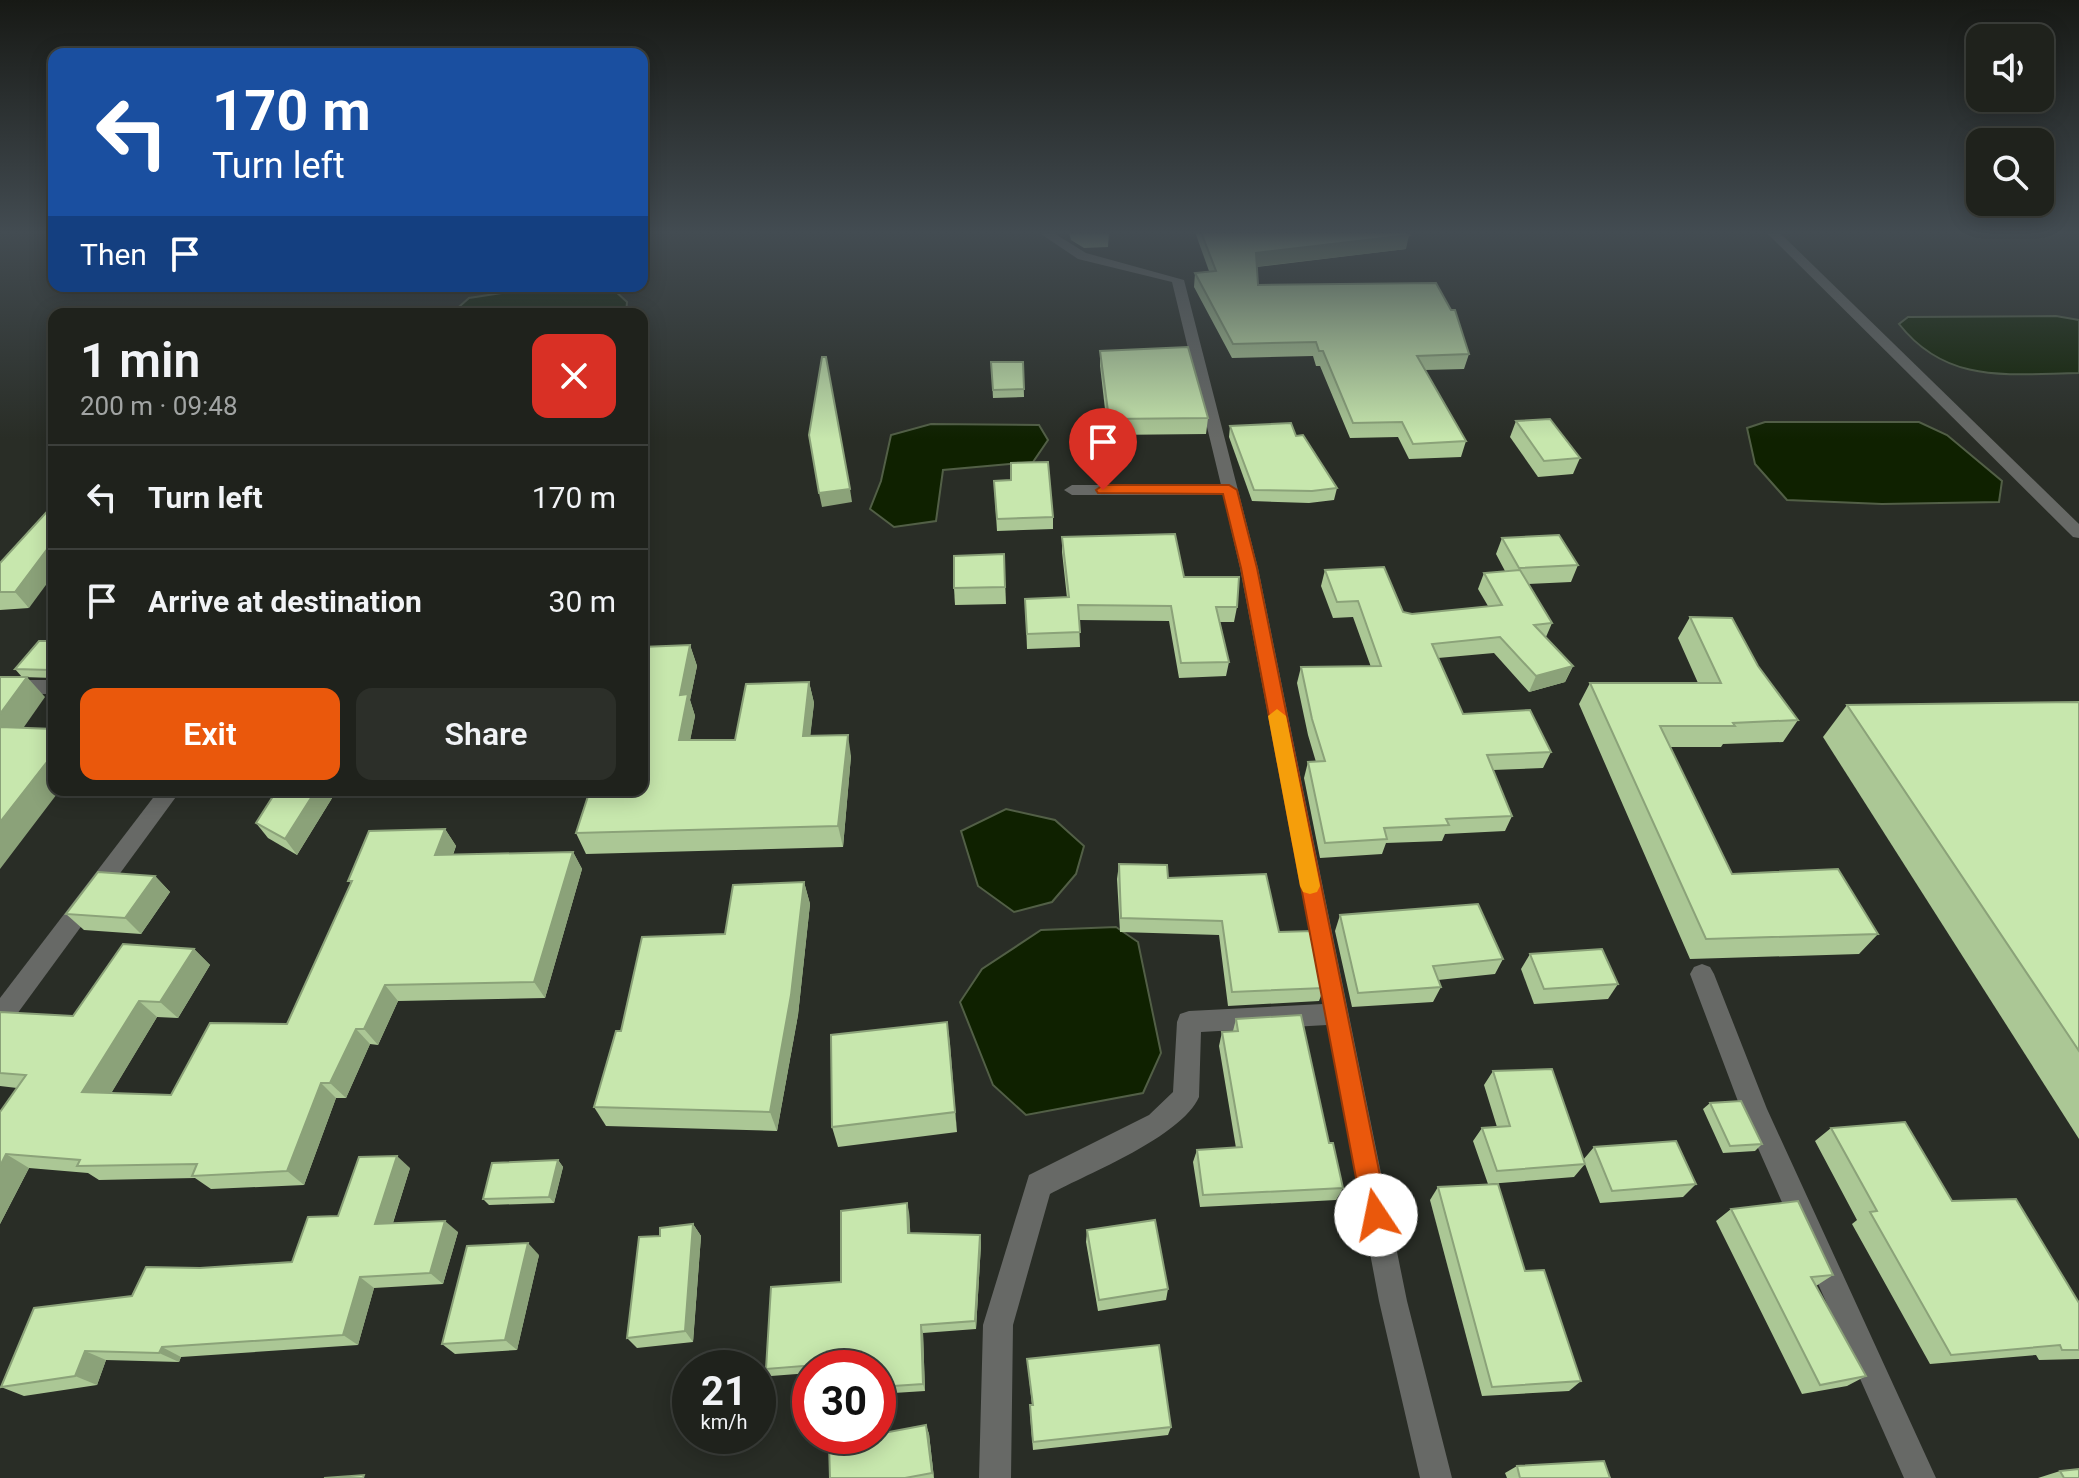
<!DOCTYPE html>
<meta charset="utf-8">
<style>
:root{--surface:#1f221c;--page:#2c2f29;--text:#f1f3f6;--muted:#a1a4a3;--line:#3c3f3b;--accent:#ea580c}
body{margin:0;font-family:Roboto,sans-serif;background:var(--page);color:var(--text);height:100vh;display:flex;flex-direction:column;font-size:30px;white-space:nowrap}
*{box-sizing:border-box;margin:0}
p{font-size:26px;color:var(--muted)}
.icon{flex:none;width:44px;height:44px;fill:none;stroke:currentColor;stroke-width:2;stroke-linecap:round;stroke-linejoin:round}
.map{position:relative;flex:1;overflow:hidden}
.drawer{position:absolute;left:48px;top:308px;width:600px;height:488px;display:flex;flex-direction:column;background:var(--surface);border-radius:16px;box-shadow:0 4px 20px #0003,0 0 0 2px var(--line)}
.drawer>*{flex:none}
.guide{position:absolute;left:48px;top:48px;width:600px;height:244px;border-radius:16px;box-shadow:0 4px 20px #0003,0 0 0 2px var(--line);background:#1a4fa0;color:#fff;overflow:hidden}
.buttons{position:absolute;left:1966px;top:24px;display:grid;gap:16px}
.buttons a{display:grid;place-items:center;width:88px;height:88px;border-radius:16px;background:var(--surface);box-shadow:0 4px 20px #0003,0 0 0 2px var(--line);font-size:40px}
.speed{position:absolute;left:672px;top:1350px;display:flex;gap:16px;font-size:40px;font-weight:700;text-align:center}
.speed>*{display:grid;place-content:center;width:104px;height:104px;border-radius:50%;background:var(--surface);box-shadow:0 4px 20px #0003,0 0 0 2px var(--line);line-height:1}
.speed small{font-size:20px;font-weight:400}
.speed .limit{border:12px solid #d22;background:#fff;color:#111}
.pin{position:absolute;display:grid;place-items:center;width:68px;height:68px;color:#fff;margin:-82px -34px;border-radius:50% 50% 50% 0;rotate:-45deg;box-shadow:0 0 8px #0007}
.pin .icon{rotate:45deg}
.me{position:absolute;width:88px;margin:-44px;rotate:349deg;stroke-linejoin:round;filter:drop-shadow(0 0 6px #0008)}
.turn{display:flex;align-items:center;gap:28px;height:168px;padding:0 32px;font-size:36px}
.turn .icon{width:104px;height:104px;stroke-width:2.5}
.turn b{display:block;font-size:56px;line-height:68px}
.then{display:flex;align-items:center;height:76px;padding:0 32px;background:#0003;gap:16px;font-size:30px}
.round{display:grid;place-items:center;flex:none;width:84px;height:84px;border-radius:16px;background:var(--page)}
.overview{display:flex;align-items:center;justify-content:space-between;height:136px;padding:0 32px}
h1{font-size:48px;font-weight:600;line-height:60px}
.primary-button{display:flex;gap:16px;margin-top:auto;padding:16px 32px}
.primary-button a{flex:1;height:92px;border-radius:16px;background:var(--accent);color:#fff;font-size:32px;font-weight:600;line-height:92px;text-align:center}
.primary-button a+a{background:var(--page);color:var(--text)}
ul{padding:0;list-style:none}
li{display:flex;align-items:center;gap:24px;height:104px;padding:0 32px;border-top:2px solid var(--line)}
li div{flex:1}
li b{display:block;font-size:30px}
li em{font-style:normal}
.map>svg:first-child{display:block}
.water{fill:#0f2100;stroke:#525f46;stroke-width:2}
.lines{fill:none;stroke-linecap:round;stroke-linejoin:round}
.minor{fill:#676966;fill-rule:evenodd}
.wall{fill:#abc795}
.shaded-wall{fill:#8ba279}
.building{fill:#c7e7ad;stroke:#8ba279;stroke-width:2}
.route{fill:#ea580c;stroke:#983908;stroke-width:2}
.slow{fill:#f59e0b}
</style>
<div class="map">
<svg width="2079" height="1478" viewBox="0 0 2079 1478">
<rect width="100%" height="100%" fill="#292d26"/>
<g class="water">
<polygon points="548,286 614,290 627,302 626,314 451,314 469,298"/>
<path d="M2056 316 2079 320V373C2009 374 1947 385 1899 324L1908 317Z"/>
<polygon points="1765,422 1919,422 1947,435 2002,481 1999,502 1882,504 1787,500 1755,464 1747,428"/>
<polygon points="931,424 1039,425 1048,440 1033,462 943,470 936,521 894,527 870,509 881,481 891,435"/>
<polygon points="1006,809 1055,820 1084,846 1076,874 1052,902 1014,912 978,886 961,831"/>
<polygon points="1116,927 1138,942 1161,1053 1143,1093 1026,1115 993,1085 960,1002 982,969 1041,930"/>
</g>
<g class="lines">
<g class="minor">
<path d="M1038 232H1052L1086 253 1184 280 1258 568 1407 1301 1452 1478H1420L1379 1301 1327 1025 1201 1032 1199 1097C1181 1137 1089 1173 1050 1194L1013 1325 1011 1478H979L983 1325 1029 1175 1149 1115 1173 1092 1177 1022 1180 1014 1189 1011 1323 1004 1240 568 1223 495H1072L1064 490 1072 485H1221L1172 282 1078 259Z"/>
<polygon points="1766,232 1779,232 2079,524 2079,538 2073,537"/>
<rect x="0" y="680" width="54" height="14"/>
<polygon points="159,790 181,790 9,1025 0,1028 0,998"/>
<polygon points="1702,964 1710,967 1714,974 1767,1109 1936,1478 1904,1478 1742,1112 1690,974 1694,967"/>
</g>
</g>
<g class="wall">
<polygon points="1069,232 1109,232 1108,247 1084,248 1071,240"/>
<polygon points="1195,232 1406,232 1406,249 1257,267 1258,285 1469,354 1464,369 1425,370 1466,441 1461,457 1409,459 1398,437 1350,438 1320,366 1316,366 1313,356 1232,358 1194,287 1195,273 1209,271"/>
<polygon points="1100,351 1208,418 1206,434 1108,435 1100,366"/>
<polygon points="991,362 1023,362 1024,397 993,398"/>
<polygon points="1516,421 1580,458 1573,474 1538,477 1510,437"/>
<polygon points="1230,426 1296,436 1337,488 1334,500 1309,503 1252,501 1229,437"/>
<polygon points="994,481 1053,517 1053,529 997,531"/>
<polygon points="1062,537 1184,577 1237,607 1234,622 1220,622 1229,662 1226,676 1179,678 1169,621 1079,620 1080,647 1027,649 1025,599 1067,598 1062,552"/>
<polygon points="1502,538 1578,565 1571,582 1528,584 1552,623 1546,637 1573,666 1565,682 1529,692 1494,653 1438,658 1463,714 1551,752 1543,768 1493,770 1512,816 1505,831 1445,834 1442,841 1386,843 1382,854 1320,858 1304,778 1308,762 1316,762 1308,735 1297,683 1301,667 1371,667 1353,617 1333,618 1321,586 1325,570 1403,612 1412,614 1488,606 1478,589 1484,573 1505,571 1496,554"/>
<polygon points="1004,554 1006,604 955,605 954,588"/>
<polygon points="0,563 29,608 0,610"/>
<polygon points="1690,617 1758,666 1798,720 1783,742 1723,744 1721,747 1670,747 1732,874 1878,934 1859,954 1690,959 1579,704 1590,683 1698,683 1678,638"/>
<polygon points="54,641 54,678 22,677 15,669"/>
<polygon points="690,645 697,666 690,700 695,716 690,740 735,740 809,682 814,703 810,736 851,756 843,847 586,854 576,833"/>
<polygon points="2079,702 2079,1139 1823,737 1847,705"/>
<polygon points="277,790 337,790 297,855 268,838 256,823"/>
<polygon points="445,829 456,846 453,855 573,852 582,869 545,998 398,1001 378,1045 370,1044 346,1098 336,1098 304,1185 211,1189 195,1178 99,1180 88,1173 29,1168 0,1224 0,1112 17,1088 0,1086 0,1012 73,1016 194,949 210,965 178,1018 157,1017 111,1093 171,1095 287,1024 351,883 348,881"/>
<polygon points="1119,864 1168,878 1279,932 1324,988 1319,1001 1228,1006 1219,935 1120,932 1117,879"/>
<polygon points="155,876 170,892 141,934 84,930 66,914"/>
<polygon points="804,882 810,904 798,1015 777,1131 606,1126 594,1107 621,1031 725,934"/>
<polygon points="1340,915 1503,959 1495,974 1438,980 1441,987 1433,1002 1352,1007 1335,931"/>
<polygon points="1530,954 1618,984 1608,999 1534,1004 1521,969"/>
<polygon points="1236,1019 1329,1143 1343,1188 1336,1200 1200,1207 1193,1162 1197,1150 1236,1148 1219,1046 1222,1032 1233,1031"/>
<polygon points="947,1022 957,1132 838,1147 832,1127"/>
<polygon points="1493,1071 1583,1160 1594,1147 1696,1184 1683,1197 1600,1203 1585,1164 1574,1177 1488,1184 1473,1141 1482,1128 1497,1127 1484,1085"/>
<polygon points="1710,1103 1762,1144 1755,1151 1723,1153 1703,1109"/>
<polygon points="1831,1128 1952,1201 2079,1303 2079,1359 2039,1360 2036,1355 1930,1364 1852,1224 1857,1220 1815,1141"/>
<polygon points="558,1160 563,1167 554,1203 489,1205 483,1199"/>
<polygon points="410,1168 393,1223 458,1232 443,1284 374,1288 358,1345 181,1357 179,1362 106,1360 97,1385 24,1396 1,1387 132,1296 200,1268 292,1262 338,1216"/>
<polygon points="1438,1187 1525,1271 1581,1381 1569,1391 1482,1396 1430,1200"/>
<polygon points="1731,1209 1833,1275 1816,1286 1866,1376 1847,1386 1802,1394 1716,1221"/>
<polygon points="909,1212 910,1233 980,1235 981,1244 976,1329 923,1333 925,1391 878,1394 878,1368 810,1368 810,1373 771,1376 766,1369 841,1282"/>
<polygon points="693,1224 701,1236 693,1342 637,1348 627,1338 660,1236"/>
<polygon points="1087,1230 1168,1289 1166,1300 1098,1311 1086,1242"/>
<polygon points="539,1255 517,1350 455,1354 442,1344"/>
<polygon points="1027,1359 1171,1427 1168,1435 1033,1450 1030,1414 1032,1405"/>
<polygon points="926,1425 929,1434 934,1478 830,1478"/>
<polygon points="1517,1466 1610,1478 1507,1478 1505,1473"/>
<polygon points="2060,1471 2079,1478 2038,1478"/>
</g>
<g class="shaded-wall">
<polygon points="1409,235 1406,249 1254,267 1256,253"/>
<polygon points="850,489 852,502 822,507 819,493"/>
<polygon points="54,540 54,574 29,608 15,592"/>
<polygon points="690,645 697,666 690,700 695,716 686,761 679,740 680,695"/>
<polygon points="1573,666 1565,682 1529,692 1536,676"/>
<polygon points="27,677 45,697 10,747 0,736 0,714"/>
<polygon points="809,682 814,703 808,757 803,736"/>
<polygon points="848,735 851,756 843,847 838,826"/>
<polygon points="54,753 54,790 60,790 0,869 0,822"/>
<polygon points="316,790 337,790 297,855 285,839"/>
<polygon points="445,829 456,846 446,872 435,855"/>
<polygon points="573,852 582,869 545,998 534,982"/>
<polygon points="155,876 170,892 141,934 125,918"/>
<polygon points="804,882 810,904 798,1015 777,1131 770,1112"/>
<polygon points="194,949 210,965 178,1018 160,1002"/>
<polygon points="385,985 398,1001 378,1045 364,1029"/>
<polygon points="139,1001 157,1017 103,1107 82,1092"/>
<polygon points="947,1022 950,1043 957,1132 955,1112"/>
<polygon points="356,1029 370,1044 346,1098 330,1083"/>
<polygon points="321,1083 336,1098 304,1185 287,1171"/>
<polygon points="6,1154 29,1168 0,1224 0,1166"/>
<polygon points="397,1156 410,1168 389,1235 375,1224"/>
<polygon points="558,1160 563,1167 554,1203 549,1197"/>
<polygon points="907,1203 909,1212 911,1242 908,1233"/>
<polygon points="445,1221 458,1232 443,1284 430,1273"/>
<polygon points="693,1224 701,1236 693,1342 685,1331"/>
<polygon points="980,1235 981,1244 976,1329 975,1321"/>
<polygon points="528,1243 539,1255 517,1350 505,1340"/>
<polygon points="360,1277 374,1288 358,1345 343,1335"/>
<polygon points="921,1325 923,1333 925,1391 923,1384"/>
<polygon points="162,1347 181,1357 179,1362 159,1353"/>
<polygon points="85,1351 106,1360 97,1385 75,1376"/>
<polygon points="926,1425 929,1434 934,1478 932,1473"/>
</g>
<g class="building">
<polygon points="1201,232 1406,232 1409,235 1256,253 1258,285 1436,283 1451,310 1455,310 1469,354 1417,356 1466,441 1413,444 1402,422 1353,423 1323,351 1319,351 1316,342 1233,344 1195,273 1216,271"/>
<polygon points="1188,347 1208,418 1109,419 1100,351"/>
<polygon points="822,357 826,357 850,489 819,493 809,435"/>
<polygon points="991,362 1023,362 1024,389 993,390"/>
<polygon points="1550,419 1580,458 1544,461 1516,421"/>
<polygon points="1291,423 1296,436 1303,435 1337,488 1312,491 1254,490 1230,426"/>
<polygon points="1048,462 1053,517 997,519 994,481 1011,480 1011,463"/>
<polygon points="54,504 54,540 15,592 0,592 0,563"/>
<polygon points="1175,534 1184,577 1239,577 1237,607 1216,607 1229,662 1181,663 1171,606 1078,605 1080,632 1027,634 1025,599 1069,597 1062,537"/>
<polygon points="1559,535 1578,565 1519,568 1502,538"/>
<polygon points="1004,554 1005,587 954,588 954,556"/>
<polygon points="1384,567 1403,612 1412,614 1502,605 1484,573 1520,570 1552,623 1534,625 1573,666 1536,676 1500,637 1432,644 1463,714 1530,710 1551,752 1487,755 1512,816 1446,819 1449,825 1384,828 1387,839 1325,843 1308,762 1325,761 1312,719 1301,667 1381,666 1358,601 1337,602 1325,570"/>
<polygon points="1690,617 1732,618 1758,666 1798,720 1733,723 1735,726 1660,726 1732,874 1838,869 1878,934 1706,939 1590,683 1721,683"/>
<polygon points="39,641 54,641 54,666 51,670 15,669"/>
<polygon points="690,645 680,695 688,694 679,740 735,740 746,684 809,682 803,736 848,735 838,826 576,833 590,790 642,790 642,647"/>
<polygon points="0,677 27,677 0,714"/>
<polygon points="2079,702 2079,1051 1847,705"/>
<polygon points="0,727 54,729 54,753 0,822"/>
<polygon points="277,790 316,790 285,839 256,823"/>
<polygon points="445,829 435,855 573,852 534,982 385,985 364,1029 356,1029 330,1083 321,1083 287,1171 192,1176 197,1164 77,1166 80,1160 6,1154 0,1166 0,1112 26,1075 0,1073 0,1012 73,1016 123,944 194,949 160,1002 139,1001 82,1092 171,1095 210,1023 287,1024 352,881 348,881 369,831"/>
<polygon points="1119,864 1167,865 1168,878 1266,874 1279,932 1313,931 1324,988 1232,992 1222,921 1121,918"/>
<polygon points="98,872 155,876 125,918 66,914"/>
<polygon points="804,882 791,995 770,1112 594,1107 616,1031 621,1031 642,937 725,934 733,885"/>
<polygon points="1478,904 1503,959 1433,966 1441,987 1358,993 1340,915"/>
<polygon points="1602,949 1618,984 1544,989 1530,954"/>
<polygon points="1301,1015 1329,1143 1333,1143 1343,1188 1203,1195 1197,1150 1242,1147 1222,1032 1238,1031 1236,1019"/>
<polygon points="947,1022 955,1112 832,1127 831,1035"/>
<polygon points="1552,1069 1585,1164 1497,1171 1482,1128 1510,1126 1493,1071"/>
<polygon points="1741,1101 1762,1144 1730,1146 1710,1103"/>
<polygon points="1905,1122 1952,1201 2016,1199 2079,1303 2079,1350 2062,1350 2060,1345 1951,1355 1870,1212 1877,1211 1831,1128"/>
<polygon points="1676,1141 1696,1184 1612,1191 1594,1147"/>
<polygon points="397,1156 375,1224 445,1221 430,1273 360,1277 343,1335 162,1347 159,1353 85,1351 75,1376 1,1387 34,1308 132,1296 146,1267 200,1268 292,1262 308,1217 338,1216 359,1157"/>
<polygon points="558,1160 549,1197 483,1199 492,1163"/>
<polygon points="1498,1184 1525,1271 1544,1270 1581,1381 1492,1387 1438,1187"/>
<polygon points="1798,1201 1833,1275 1811,1277 1866,1376 1820,1385 1731,1209"/>
<polygon points="907,1203 908,1233 980,1235 975,1321 921,1325 923,1384 878,1387 878,1368 828,1368 828,1364 766,1369 771,1287 841,1282 841,1211"/>
<polygon points="1155,1220 1168,1289 1099,1300 1087,1230"/>
<polygon points="693,1224 685,1331 627,1338 639,1237 660,1236 660,1228"/>
<polygon points="528,1243 505,1340 442,1344 467,1246"/>
<polygon points="1159,1345 1171,1427 1033,1442 1030,1405 1033,1405 1027,1359"/>
<polygon points="926,1425 932,1473 905,1478 830,1478 829,1444 869,1436 878,1436 878,1434"/>
<polygon points="1604,1461 1610,1478 1520,1478 1517,1466"/>
<polygon points="2079,1469 2079,1478 2064,1478 2060,1471"/>
<polygon points="364,1475 363,1478 324,1478"/>
</g>
<linearGradient id="sky" x2="0" y2="1"><stop stop-color="#171915"/><stop offset="0.53" stop-color="#434c52"/><stop offset="1" stop-color="#434c52" stop-opacity="0"/></linearGradient>
<rect width="2079" height="439" fill="url(#sky)"/>
<polygon class="route" points="1103,485 1229,485 1237,490 1257,568 1388,1215 1385,1224 1376,1227 1367,1224 1363,1215 1241,568 1223,494 1098,493 1096,490"/>
<polygon class="slow" points="1277,709 1286,716 1320,886 1317,892 1310,894 1303,892 1300,886 1268,716"/>
</svg>
<div class="buttons">
<a><svg class="icon" aria-label="sound" viewBox="0 0 24 24"><path d="M4 9h4l5-4v14l-5-4H4zM17 9q2 3 0 6"/></svg></a>
<a><svg class="icon" aria-label="search" viewBox="0 0 24 24"><circle cx="10" cy="10" r="6"/><path d="M15 15l6 6"/></svg></a>
</div>
<div class="speed"><div>21<small>km/h</small></div><div class="limit">30</div></div>
<div class="pin" style="left:1103px;top:490px;background:#d93025"><svg class="icon" aria-label="arrive" viewBox="0 0 24 24"><path d="M6 21V4h12l-3 4 3 4H6"/></svg></div>
<svg class="me" style="left:1376px;top:1215px" viewBox="-20 -20 40 40"><circle r="19" fill="#fff"/><path d="M0-13L10 11 0 6-10 11z" fill="#ea580c"/></svg>
<div class="guide">
<div class="turn"><svg class="icon" aria-label="left" viewBox="0 0 24 24"><path d="M17 20v-9H6M10 6l-5 5 5 5"/></svg><div><b>170 m</b>Turn left</div></div>
<div class="then">Then<svg class="icon" aria-label="arrive" viewBox="0 0 24 24"><path d="M6 21V4h12l-3 4 3 4H6"/></svg></div>
</div>
<section class="drawer">
<div class="overview"><div><h1>1 min</h1><p>200 m · 09:48</p></div><a class="round" style="background:#d93025;color:#fff"><svg class="icon" aria-label="close" viewBox="0 0 24 24"><path d="M6 6l12 12M18 6L6 18"/></svg></a></div>
<ul>
<li><svg class="icon" aria-label="left" viewBox="0 0 24 24"><path d="M17 20v-9H6M10 6l-5 5 5 5"/></svg><div><b>Turn left</b></div><em>170 m</em></li>
<li><svg class="icon" aria-label="arrive" viewBox="0 0 24 24"><path d="M6 21V4h12l-3 4 3 4H6"/></svg><div><b>Arrive at destination</b></div><em>30 m</em></li>
</ul>
<div class="primary-button"><a>Exit</a><a>Share</a></div>
</section>
</div>
